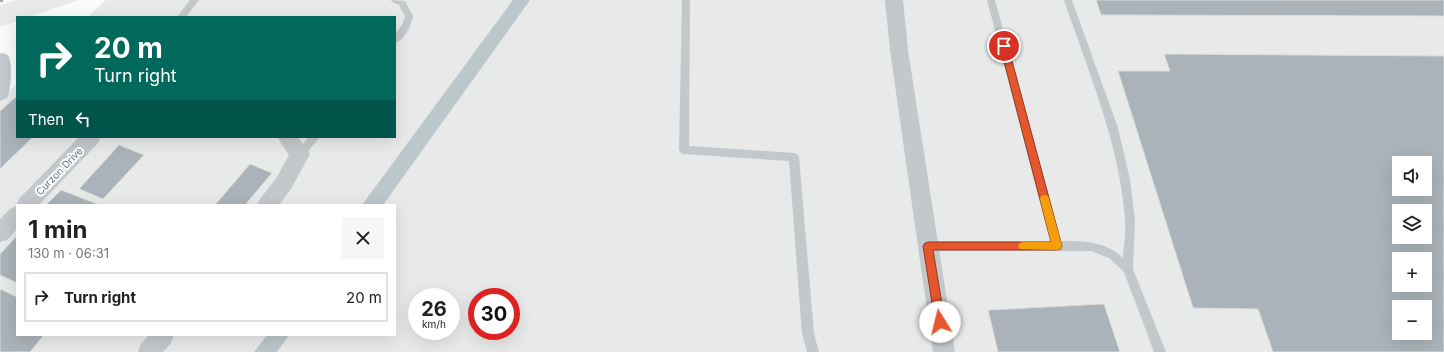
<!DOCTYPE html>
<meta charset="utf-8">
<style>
:root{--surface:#fff;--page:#f6f6f6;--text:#222;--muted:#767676;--line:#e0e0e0}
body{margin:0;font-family:Inter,sans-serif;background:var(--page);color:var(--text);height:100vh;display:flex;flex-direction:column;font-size:15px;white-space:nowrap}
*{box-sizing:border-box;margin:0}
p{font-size:13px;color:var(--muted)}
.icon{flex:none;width:22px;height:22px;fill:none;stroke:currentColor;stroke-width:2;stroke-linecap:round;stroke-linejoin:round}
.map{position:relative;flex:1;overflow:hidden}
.side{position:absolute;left:16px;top:204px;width:380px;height:132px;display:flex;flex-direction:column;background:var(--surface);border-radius:0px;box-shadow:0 4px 16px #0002}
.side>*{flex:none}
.top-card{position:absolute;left:16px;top:16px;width:380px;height:122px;border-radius:0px;box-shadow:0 4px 16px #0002;background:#00695c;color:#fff;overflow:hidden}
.controls{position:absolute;left:1392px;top:156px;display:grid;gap:8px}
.controls a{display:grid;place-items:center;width:40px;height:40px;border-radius:0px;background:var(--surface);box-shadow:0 4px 16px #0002;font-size:20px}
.speed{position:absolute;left:408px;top:288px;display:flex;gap:8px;font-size:20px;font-weight:700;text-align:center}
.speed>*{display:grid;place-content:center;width:52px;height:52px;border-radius:50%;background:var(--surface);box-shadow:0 4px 16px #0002;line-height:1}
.speed small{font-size:10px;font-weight:400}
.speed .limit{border:6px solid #d22;background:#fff;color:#111}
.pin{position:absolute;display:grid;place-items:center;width:34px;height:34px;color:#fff;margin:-17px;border:2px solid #fff;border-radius:50%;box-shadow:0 1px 4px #0007}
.me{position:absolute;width:44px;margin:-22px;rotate:351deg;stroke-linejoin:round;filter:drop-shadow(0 0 3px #0008)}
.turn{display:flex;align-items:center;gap:14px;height:84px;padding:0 12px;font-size:18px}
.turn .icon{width:52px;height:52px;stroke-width:2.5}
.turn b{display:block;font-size:28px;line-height:34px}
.then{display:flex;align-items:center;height:38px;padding:0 12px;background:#0003;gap:8px;font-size:15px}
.round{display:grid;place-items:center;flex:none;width:42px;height:42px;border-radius:0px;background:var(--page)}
.head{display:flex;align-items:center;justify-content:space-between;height:68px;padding:0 12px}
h1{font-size:24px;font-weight:700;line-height:30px}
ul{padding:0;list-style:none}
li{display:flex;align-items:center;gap:12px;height:50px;margin:0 8px 6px;padding:0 4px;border:2px solid var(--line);border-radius:0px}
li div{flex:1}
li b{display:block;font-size:15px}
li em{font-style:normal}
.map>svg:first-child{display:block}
.built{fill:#e8e9e9;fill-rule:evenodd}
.water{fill:#bbc7cb}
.building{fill:#aab3b9;stroke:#dcdcda;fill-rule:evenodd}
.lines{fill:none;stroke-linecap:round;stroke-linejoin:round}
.lane{fill:#c3c8cc;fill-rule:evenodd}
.street{fill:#c3c8cc;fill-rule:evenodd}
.rail{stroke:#a2aab0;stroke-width:3;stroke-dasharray:6 3;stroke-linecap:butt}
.route{fill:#e4572e;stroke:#94391e}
.slow{fill:#f59e0b}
.labels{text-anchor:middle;stroke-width:4;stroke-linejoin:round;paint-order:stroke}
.street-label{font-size:10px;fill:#657683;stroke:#fff}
</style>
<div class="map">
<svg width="1444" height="352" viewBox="0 0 1444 352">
<rect width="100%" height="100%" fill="#fafaf8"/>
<g class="built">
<polygon points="17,0 79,0 28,17 17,17 17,21 0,27 0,5"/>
<path d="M106 0H1444V352H0V100L17 84V137H395V17H88ZM1399 163H1425V189H1399ZM17 205H395V335H17ZM1399 211H1425V237H1399ZM1399 259H1425V285H1399ZM417 297H451V331H417ZM477 297H511V331H477ZM1399 307H1425V333H1399Z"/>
</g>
<g class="water">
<polygon points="513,0 530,0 383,205 362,205"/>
<polygon points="267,335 289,335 277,352 254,352"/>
</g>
<g class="building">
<polygon points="1096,0 1444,0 1444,16 1101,15"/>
<path d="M1164 54 1444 56V352H1273L1258 309 1193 308 1118 71H1170ZM1399 163H1425V189H1399ZM1399 211H1425V237H1399ZM1399 259H1425V285H1399ZM1399 307H1425V333H1399Z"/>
<polygon points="17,96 17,137 33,137 0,169 0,111"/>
<polygon points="119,145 144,155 103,199 79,189"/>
<polygon points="250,164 272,173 245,205 215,205"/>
<polygon points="61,190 100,205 46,205"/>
<polygon points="17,236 17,283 0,275 0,254"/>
<polygon points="0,289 17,297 17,335 44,335 30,352 0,352"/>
<polygon points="1104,304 1120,352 998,352 988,310"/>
</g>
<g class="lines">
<g class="lane">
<polygon points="190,0 199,0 186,17 177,17"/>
<path d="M391 0 405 1 413 16C411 25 405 40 395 43V34L402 25 405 16 399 5 392 2Z"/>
<polygon points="682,0 690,0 689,146 794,153 797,154 799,157 814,334 819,352 807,352 802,334 789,161 684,154 681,153 679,150"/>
<path d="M987 0H995L1061 241C1084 241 1105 241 1123 258 1124 244 1126 231 1125 218 1119 142 1088 71 1064 0H1072L1118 128 1130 180 1135 219 1133 269 1166 352H1154L1124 272 1109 258 1091 251H928L924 249 923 246 924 243 928 241H1050Z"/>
<polygon points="309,137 320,137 303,157 300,158 297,157 295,154"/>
</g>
<g class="street">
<polygon points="885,0 903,0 908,50 955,352 933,352 890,50"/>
<path d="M2 53 8 55C13 64 11 90 7 98L0 101V54Z"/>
<polygon points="79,137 101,137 98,143 39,205 17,205 17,229 7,240 0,242 0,219 10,209 16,206 19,199"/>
<polygon points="277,137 298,137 310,154 291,189 279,205 257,205 260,199 277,177 289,155"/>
<polygon points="149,335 174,335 171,343 163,352 138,352 141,344"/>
</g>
<polyline class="rail" points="0,1 3,0"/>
</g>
<polygon class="route" points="1004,43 1008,46 1062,246 1061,249 1057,250 933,250 945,322 943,325 940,327 936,325 935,322 923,246 925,243 928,242 1051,242 1000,46"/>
<polygon class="slow" points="1045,195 1048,196 1049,199 1062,246 1061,249 1057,250 1020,249 1018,246 1020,243 1023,242 1051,242 1040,199 1041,196"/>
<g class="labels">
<g class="street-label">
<text transform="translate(59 171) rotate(-46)" y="4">Curzon Drive</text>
</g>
</g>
</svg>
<div class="controls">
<a><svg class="icon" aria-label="sound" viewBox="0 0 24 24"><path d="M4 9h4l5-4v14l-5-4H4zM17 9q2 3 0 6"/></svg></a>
<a><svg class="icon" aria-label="layers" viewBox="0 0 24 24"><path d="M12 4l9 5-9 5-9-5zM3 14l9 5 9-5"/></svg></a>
<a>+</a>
<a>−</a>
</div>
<div class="speed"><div>26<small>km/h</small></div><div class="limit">30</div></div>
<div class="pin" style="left:1004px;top:46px;background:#d93025"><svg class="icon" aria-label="arrive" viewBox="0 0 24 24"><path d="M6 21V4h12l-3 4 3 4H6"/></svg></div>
<svg class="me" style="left:940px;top:322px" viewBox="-20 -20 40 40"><circle r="19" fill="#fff"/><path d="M0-13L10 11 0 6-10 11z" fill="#e4572e"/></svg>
<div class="top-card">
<div class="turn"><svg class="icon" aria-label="right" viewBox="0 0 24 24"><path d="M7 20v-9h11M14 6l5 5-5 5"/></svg><div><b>20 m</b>Turn right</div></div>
<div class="then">Then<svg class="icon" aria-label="left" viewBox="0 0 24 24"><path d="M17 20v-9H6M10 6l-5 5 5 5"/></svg></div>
</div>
<section class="side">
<div class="head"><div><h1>1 min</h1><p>130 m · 06:31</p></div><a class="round"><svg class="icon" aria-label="close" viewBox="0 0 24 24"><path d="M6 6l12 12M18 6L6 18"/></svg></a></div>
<ul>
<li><svg class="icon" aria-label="right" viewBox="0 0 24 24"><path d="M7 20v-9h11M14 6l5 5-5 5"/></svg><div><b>Turn right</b></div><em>20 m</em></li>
</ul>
</section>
</div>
